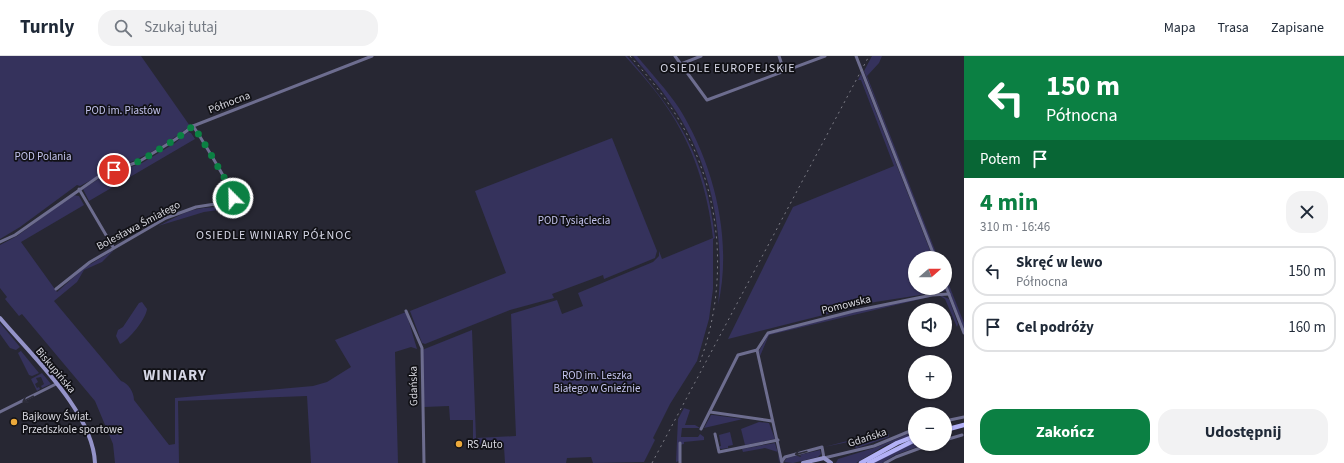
<!DOCTYPE html>
<html lang="pl">
<meta charset="utf-8">
<style>
:root{--surface:#fff;--page:#f2f2f3;--text:#1f2937;--muted:#747a83;--line:#e0e1e3;--accent:#0b8043}
body{margin:0;font-family:"Source Sans 3",sans-serif;background:var(--page);color:var(--text);height:100vh;display:flex;flex-direction:column;font-size:15px;white-space:nowrap}
*{box-sizing:border-box;margin:0}
p{font-size:13px;color:var(--muted)}
.icon{flex:none;width:22px;height:22px;fill:none;stroke:currentColor;stroke-width:2;stroke-linecap:round;stroke-linejoin:round}
.map{position:relative;flex:1;overflow:hidden}
.panel{display:flex;flex-direction:column;background:var(--surface);width:380px}
.panel>*{flex:none}
.banner{background:#0b8043;color:#fff;overflow:hidden}
.needle{width:26px;rotate:70deg}
.buttons{position:absolute;left:908px;top:195px;display:grid;gap:8px}
.buttons a{display:grid;place-items:center;width:44px;height:44px;border-radius:50%;background:var(--surface);box-shadow:0 1px 3px #0004;font-size:20px}
.pin{position:absolute;display:grid;place-items:center;width:34px;height:34px;color:#fff;margin:-17px;border:2px solid #fff;border-radius:50%;box-shadow:0 1px 4px #0007}
.me{position:absolute;width:44px;margin:-22px;rotate:337deg;stroke-linejoin:round;filter:drop-shadow(0 0 3px #0008)}
.turn{display:flex;align-items:center;gap:14px;height:84px;padding:0 16px;font-size:18px}
.turn .icon{width:52px;height:52px;stroke-width:2.5}
.turn b{display:block;font-size:28px;line-height:34px}
.then{display:flex;align-items:center;height:38px;padding:0 16px;background:#0003;gap:8px;font-size:15px}
.round{display:grid;place-items:center;flex:none;width:42px;height:42px;border-radius:16px;background:var(--page)}
.headline{display:flex;align-items:center;justify-content:space-between;height:68px;padding:0 16px}
h1{font-size:24px;font-weight:700;line-height:30px;color:var(--accent)}
.button{display:flex;gap:8px;margin-top:auto;padding:8px 16px}
.button a{flex:1;height:46px;border-radius:16px;background:var(--accent);color:#fff;font-size:16px;font-weight:700;line-height:46px;text-align:center}
.button a+a{background:var(--page);color:var(--text)}
ul{padding:0;list-style:none}
li{display:flex;align-items:center;gap:12px;height:50px;margin:0 8px 6px;padding:0 8px;border:2px solid var(--line);border-radius:16px}
li div{flex:1}
li b{display:block;font-size:15px}
li em{font-style:normal}
header{display:flex;align-items:center;gap:24px;box-sizing:border-box;height:56px;padding:0 20px;background:var(--surface);border-bottom:1px solid var(--line)}
header strong{font-size:19px}
nav{display:flex;gap:22px;margin-inline-start:auto;font-size:14px}
.search{width:280px;height:36px;background:var(--page);display:flex;align-items:center;gap:10px;box-sizing:border-box;padding:0 14px;border-radius:16px;color:var(--muted);font-size:15px}
main{display:flex;flex:1;min-height:0}
.map>svg:first-child{display:block}
.green{fill:#35325c}
.lines{fill:none;stroke-linecap:round;stroke-linejoin:round}
.street{stroke:#6d6d8f;stroke-width:3}
.secondary{stroke:#9493c9;stroke-width:4}
.primary{stroke:#b3b1f7;stroke-width:4.5}
.rail{stroke:#7c7c86;stroke-width:1;stroke-dasharray:2 4;stroke-linecap:butt}
.oneway{stroke:#2d2d3a}
.route{stroke:#0b8043;stroke-width:7;stroke-dasharray:0 12.6}
.poi-dot{fill:#eca93b;stroke:#111116;stroke-width:1.5}
.labels{text-anchor:middle;stroke-width:3.5;stroke-linejoin:round;paint-order:stroke}
.street-label{font-size:11px;fill:#d7d7df;stroke:#111116}
.park-label{font-size:11px;fill:#c3c3ed;stroke:#111116}
.poi-label{font-size:11px;fill:#d7d7df;stroke:#111116;text-anchor:start}
.neighbourhood-label{font-size:12px;letter-spacing:1px;fill:#d5d6e5;stroke:#111116}
.district-label{font-size:15px;font-weight:bold;letter-spacing:1px;fill:#d5d6e5;stroke:#111116}
</style>
<header>
<strong>Turnly</strong>
<div class="search"><svg class="icon" aria-label="search" viewBox="0 0 24 24"><circle cx="10" cy="10" r="6"/><path d="M15 15l6 6"/></svg>Szukaj tutaj</div>
<nav><a>Mapa</a><a>Trasa</a><a>Zapisane</a></nav>
</header>
<main>
<div class="map">
<svg width="964" height="407" viewBox="0 0 964 407">
<rect width="100%" height="100%" fill="#272733"/>
<g class="green">
<path d="M0 0H141L190 70C167 88 144 102 116 112L114 110 112 113 80 130 77 129 20 171 0 183Z"/>
<path d="M625 0H627C679 60 706 101 715 182L713 183V233L709 263 697 305 670 348 653 382 655 384 644 406 593 407 591 401 567 402 566 407H505L504 391 473 392V364H450L449 350 424 351 422 294 472 274 476 382 516 380 511 258 557 244 562 258 583 250 578 237 653 206 659 200V195L662 203 713 182C708 135 693 89 666 50 654 32 639 16 625 0Z"/>
<path d="M633 0H637C651 17 667 34 679 52 714 108 733 184 718 249 725 178 712 107 671 48 660 31 646 16 633 0Z"/>
<polygon points="872,0 882,0 879,7 867,20 938,202 936,202 864,15"/>
<polygon points="861,18 933,202 915,202 915,232 945,232 946,235 875,246 728,283 793,151 894,110 861,24 858,24"/>
<polygon points="188,76 191,77 195,83 89,145 83,133 100,122 142,107 175,87"/>
<polygon points="612,82 657,195 655,202 604,223 603,219 552,238 554,242 510,254 425,288 422,287 410,255 506,217 475,135"/>
<path d="M73 139 79 140 84 149 21 186 57 236 84 212 114 194 102 206 84 214 77 226 54 245 121 325C128 327 134 336 134 344L169 389 175 388V342L313 330 327 326 351 311 335 284 406 256 417 293 411 291 395 296 398 407H311L307 340 178 345 179 407H115L113 388 95 345 22 258 19 260 5 243 7 241 0 232V189L17 180Z"/>
<path d="M239 141 246 150 204 156 158 170C171 164 183 156 198 153 213 150 228 153 239 141Z"/>
<polygon points="945,219 964,267 964,273 945,224"/>
<polygon points="938,238 949,243 958,268 957,271 945,243 938,239 769,279 760,300 759,295 769,278 862,254"/>
<path d="M142 246 147 253C146 263 128 285 120 288L116 280 118 274 123 271 139 247Z"/>
<polygon points="0,267 20,291 16,294 10,292 0,278"/>
<polygon points="22,294 21,295 39,317 32,320 29,319 18,297"/>
<polygon points="42,317 51,328 42,332 41,330 44,328 41,321 36,322 38,326 35,328 37,332 39,331 40,333 37,335 31,323"/>
<polygon points="684,352 690,354 685,369 695,369 700,372 682,372 681,381 698,381 700,378 704,381 704,384 684,386 684,388 679,389 679,405 676,406 678,363"/>
<polygon points="711,359 713,359 743,363 704,372"/>
<polygon points="759,366 769,367 775,383 745,389 741,373"/>
<polygon points="915,375 915,378 886,389 856,407 836,407 838,403 874,392"/>
<polygon points="730,376 733,389 728,390 728,392 721,393 718,391 721,390 719,379"/>
<polygon points="889,378 889,381 857,392 854,391 853,385 824,391 855,383 856,388"/>
<polygon points="915,386 915,388 925,388 895,399 882,407 873,407"/>
<polygon points="775,387 780,404 779,407 778,396 765,392 743,396 742,393"/>
<polygon points="820,394 821,398 818,401 793,407 784,406 787,402"/>
</g>
<g class="lines">
<g class="street">
<polyline points="675,0 707,44 825,0"/>
<polyline points="779,0 784,15"/>
<polyline points="856,0 935,202"/>
<polyline points="681,8 701,0"/>
<polyline points="79,133 113,191"/>
<polyline points="0,186 15,179 98,121 140,105 176,83 193,70 372,0"/>
<polyline points="945,228 964,277"/>
<path d="M56 233 90 206 166 162 196 151 228 146 232 144 234 138C220 115 208 92 193 70"/>
<polyline points="406,255 422,292 424,407"/>
<polyline points="757,294 768,277 854,255 932,239 949,238"/>
<polyline points="0,356 56,328"/>
<polyline points="710,356 772,365"/>
<polyline points="945,365 964,361"/>
<polyline points="701,373 738,299 757,294 782,407"/>
<polyline points="715,378 719,396 778,384"/>
<polyline points="945,384 962,379"/>
<polyline points="680,387 680,407"/>
<polyline points="782,405 785,401 822,391 824,402 874,390 915,373"/>
<polyline points="885,407 896,401 931,388"/>
</g>
<g class="secondary">
<path d="M0 262C32 300 93 356 95 407"/>
<polyline points="803,407 824,402 831,407"/>
</g>
<g class="primary">
<polyline points="945,374 964,369"/>
<polyline points="861,407 897,387 915,380"/>
<polyline points="869,407 915,384"/>
</g>
<g class="rail">
<path d="M630 0C644 16 658 32 670 50 721 124 731 222 700 306"/>
<polyline points="652,407 869,0"/>
</g>
</g>
<defs><path id="oneway-shaft" d="M-6 0H5M1.5-3L5.5 0L1.5 3" fill="none" stroke-width="1.6" stroke-linecap="round" stroke-linejoin="round"/></defs>
<g class="oneway">
<use href="#oneway-shaft" transform="translate(28 343) rotate(153)"/>
<use href="#oneway-shaft" transform="translate(801 397) rotate(166)"/>
</g>
<g class="lines">
<path class="route" d="M114 114 140 105 176 83 193 70C208 92 220 115 234 138L233 142"/>
</g>
<g class="poi-dot">
<circle cx="14" cy="366" r="4"/>
<circle cx="459" cy="388" r="4"/>
</g>
<g class="labels">
<g class="street-label">
<text transform="translate(229 46) rotate(-21)" y="4">Północna</text>
<text transform="translate(138 169) rotate(-28)" y="4">Bolesława Śmiałego</text>
<text transform="translate(846 248) rotate(-14)" y="4">Pomowska</text>
<text transform="translate(56 314) rotate(50)" y="4">Biskupińska</text>
<text transform="translate(413 330) rotate(-91)" y="4">Gdańska</text>
<text transform="translate(867 381) rotate(-18)" y="4">Gdańska</text>
</g>
<g class="park-label">
<text x="123" y="58">POD im. Piastów</text>
<text x="43" y="104">POD Polania</text>
<text x="574" y="168">POD Tysiąclecia</text>
<text x="597" y="323">ROD im. Leszka<tspan x="597" dy="13">Białego w Gnieźnie</tspan></text>
</g>
<g class="poi-label">
<text x="22" y="364">Bajkowy Świat.<tspan x="22" dy="13">Przedszkole sportowe</tspan></text>
<text x="467" y="392">RS Auto</text>
</g>
<g class="neighbourhood-label">
<text x="728" y="16">OSIEDLE EUROPEJSKIE</text>
<text x="274" y="183">OSIEDLE WINIARY PÓŁNOC</text>
</g>
<g class="district-label">
<text x="175" y="324">WINIARY</text>
</g>
</g>
</svg>
<div class="buttons">
<a><svg class="needle" viewBox="-14 -14 28 28"><path d="M0-13l5 13h-10z" fill="#e53935"/><path d="M0 13l5-13h-10z" fill="#747a83"/></svg></a>
<a><svg class="icon" aria-label="sound" viewBox="0 0 24 24"><path d="M4 9h4l5-4v14l-5-4H4zM17 9q2 3 0 6"/></svg></a>
<a>+</a>
<a>−</a>
</div>
<div class="pin" style="left:114px;top:114px;background:#d93025"><svg class="icon" aria-label="arrive" viewBox="0 0 24 24"><path d="M6 21V4h12l-3 4 3 4H6"/></svg></div>
<svg class="me" style="left:233px;top:142px" viewBox="-20 -20 40 40"><circle r="17" fill="#0b8043" stroke="#fff" stroke-width="3"/><path d="M0-11L8 9 0 5-8 9z" fill="#fff"/></svg>
</div>
<section class="panel">
<div class="banner">
<div class="turn"><svg class="icon" aria-label="left" viewBox="0 0 24 24"><path d="M17 20v-9H6M10 6l-5 5 5 5"/></svg><div><b>150 m</b>Północna</div></div>
<div class="then">Potem<svg class="icon" aria-label="arrive" viewBox="0 0 24 24"><path d="M6 21V4h12l-3 4 3 4H6"/></svg></div>
</div>
<div class="headline"><div><h1>4 min</h1><p>310 m · 16:46</p></div><a class="round"><svg class="icon" aria-label="close" viewBox="0 0 24 24"><path d="M6 6l12 12M18 6L6 18"/></svg></a></div>
<ul>
<li><svg class="icon" aria-label="left" viewBox="0 0 24 24"><path d="M17 20v-9H6M10 6l-5 5 5 5"/></svg><div><b>Skręć w lewo</b><p>Północna</p></div><em>150 m</em></li>
<li><svg class="icon" aria-label="arrive" viewBox="0 0 24 24"><path d="M6 21V4h12l-3 4 3 4H6"/></svg><div><b>Cel podróży</b></div><em>160 m</em></li>
</ul>
<div class="button"><a>Zakończ</a><a>Udostępnij</a></div>
</section>
</main>
